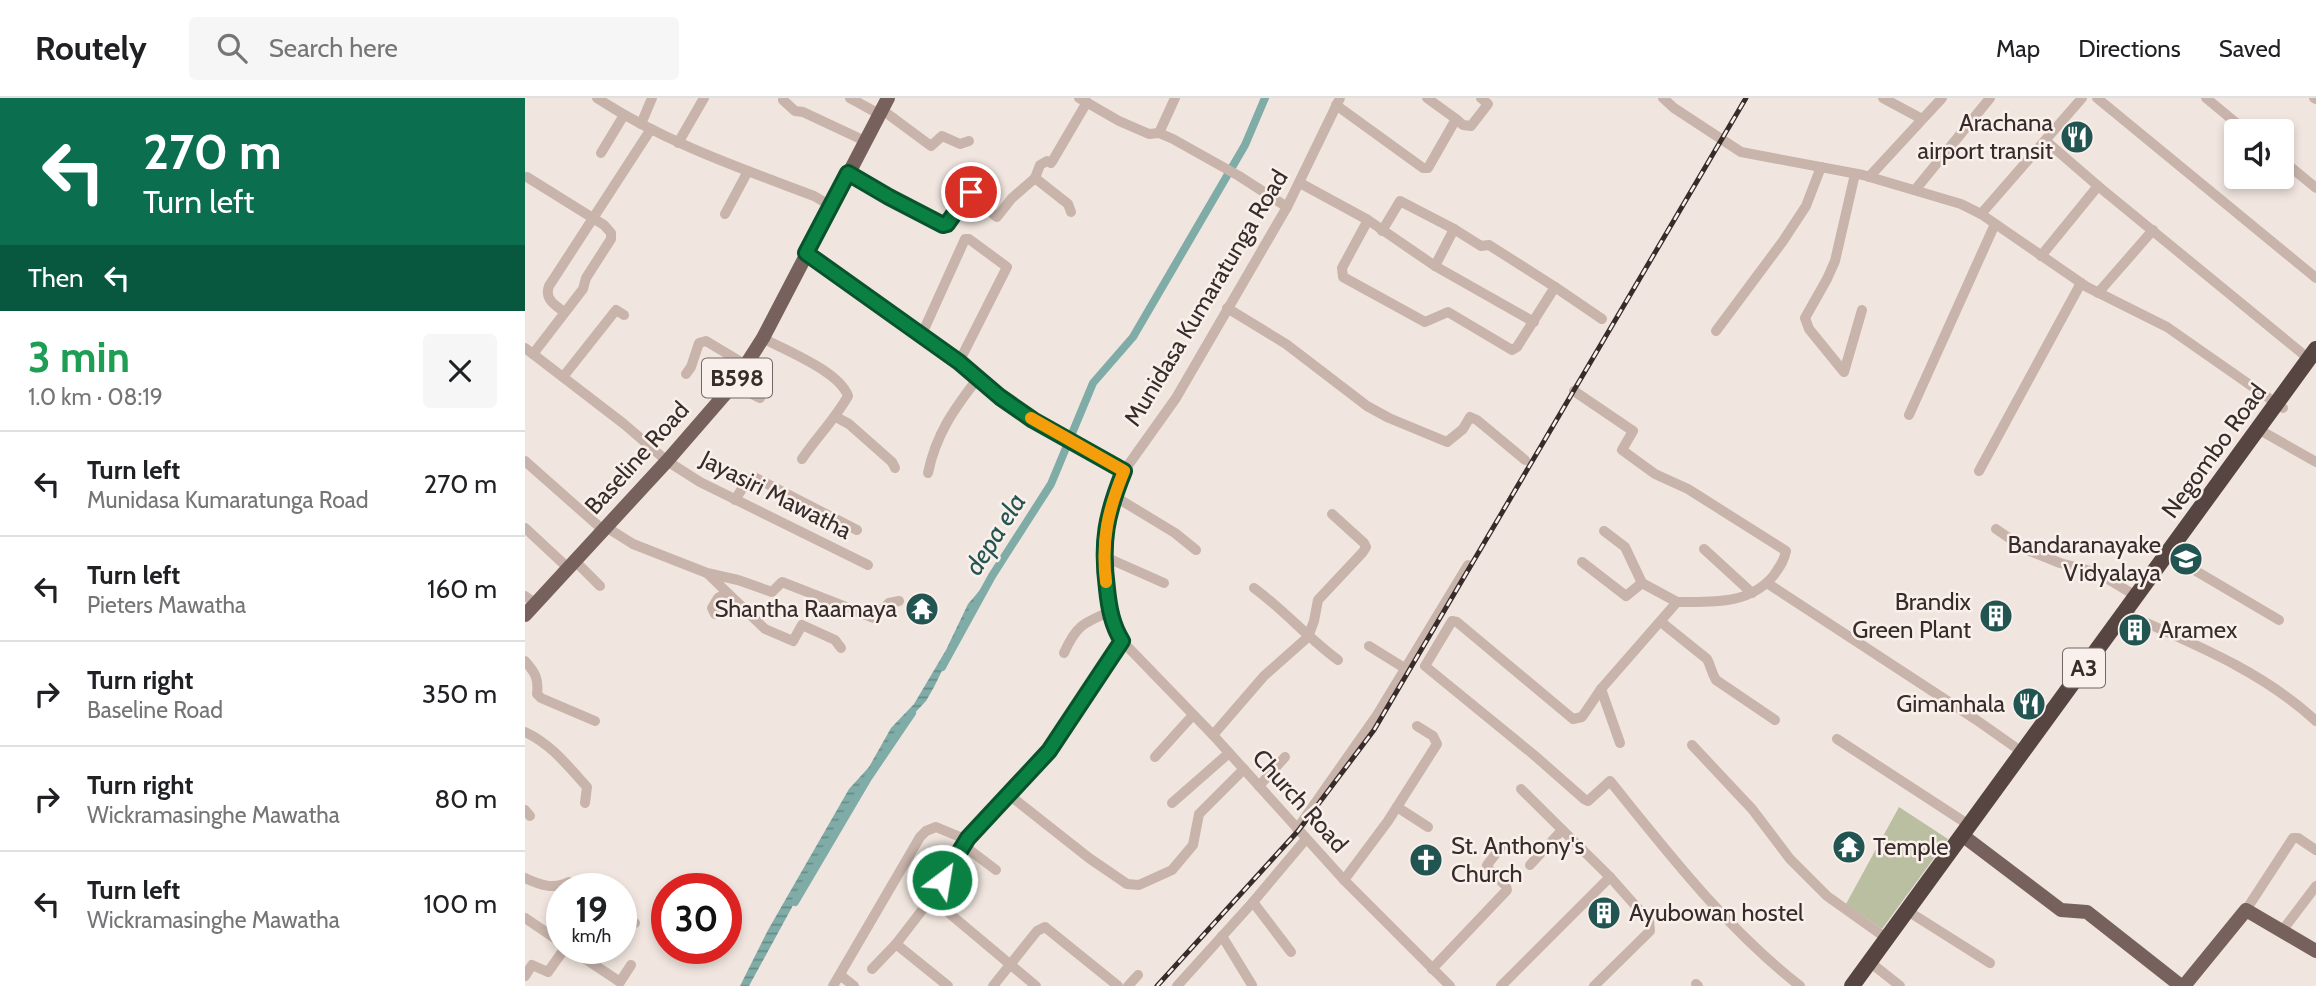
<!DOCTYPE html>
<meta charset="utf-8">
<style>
:root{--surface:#fff;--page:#f6f6f6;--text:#202124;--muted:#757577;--line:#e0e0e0}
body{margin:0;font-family:Cabin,sans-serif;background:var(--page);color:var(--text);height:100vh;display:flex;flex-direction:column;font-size:26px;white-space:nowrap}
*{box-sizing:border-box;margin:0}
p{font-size:23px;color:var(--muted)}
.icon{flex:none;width:38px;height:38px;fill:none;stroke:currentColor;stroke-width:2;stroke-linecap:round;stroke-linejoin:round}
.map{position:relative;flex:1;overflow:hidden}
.sheet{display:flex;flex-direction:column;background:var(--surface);width:525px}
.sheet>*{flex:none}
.guide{background:#0b6e4f;color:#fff;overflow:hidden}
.controls{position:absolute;left:1699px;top:21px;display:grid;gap:14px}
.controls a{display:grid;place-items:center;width:70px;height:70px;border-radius:7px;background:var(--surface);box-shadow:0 4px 10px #0003;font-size:35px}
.speed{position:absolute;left:21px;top:775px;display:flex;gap:14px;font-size:35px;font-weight:700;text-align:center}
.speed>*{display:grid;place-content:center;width:91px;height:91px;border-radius:50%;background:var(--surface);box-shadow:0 4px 10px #0003;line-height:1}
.speed small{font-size:18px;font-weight:400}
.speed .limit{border:10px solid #d22;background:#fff;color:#111}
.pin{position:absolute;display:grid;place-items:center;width:60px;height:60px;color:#fff;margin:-30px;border:4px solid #fff;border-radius:50%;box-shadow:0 2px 7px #0007}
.me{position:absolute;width:77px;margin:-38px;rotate:31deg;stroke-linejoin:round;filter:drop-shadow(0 0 5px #0008)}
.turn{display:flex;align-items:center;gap:24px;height:147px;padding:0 28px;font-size:32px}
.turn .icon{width:91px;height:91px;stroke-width:2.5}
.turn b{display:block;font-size:49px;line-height:60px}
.then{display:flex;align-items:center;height:66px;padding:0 28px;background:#0003;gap:14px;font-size:26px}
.round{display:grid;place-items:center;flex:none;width:74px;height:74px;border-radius:7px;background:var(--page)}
.summary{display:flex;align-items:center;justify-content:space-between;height:119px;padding:0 28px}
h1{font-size:42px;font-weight:800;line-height:52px;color:#1e9e55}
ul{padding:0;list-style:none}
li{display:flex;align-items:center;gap:21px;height:105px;padding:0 28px;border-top:2px solid var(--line)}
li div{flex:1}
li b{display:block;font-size:26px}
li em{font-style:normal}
header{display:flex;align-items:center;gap:42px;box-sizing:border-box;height:98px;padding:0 35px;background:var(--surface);border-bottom:2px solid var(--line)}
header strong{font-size:33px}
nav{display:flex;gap:38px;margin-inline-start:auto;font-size:24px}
.search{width:490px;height:63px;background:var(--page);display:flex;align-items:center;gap:18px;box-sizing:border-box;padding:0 24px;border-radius:7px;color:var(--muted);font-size:26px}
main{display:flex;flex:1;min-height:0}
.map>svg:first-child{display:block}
.grass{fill:#b9bfa0}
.water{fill:url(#water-rules)}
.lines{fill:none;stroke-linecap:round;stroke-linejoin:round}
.canal{stroke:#80aca7;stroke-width:8}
.minor{stroke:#c8b4ab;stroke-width:10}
.major{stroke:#77615c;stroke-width:14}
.highway{stroke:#574542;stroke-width:16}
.rail-casing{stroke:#372c2a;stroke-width:5}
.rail{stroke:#f9f0eb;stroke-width:2.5;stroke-dasharray:8;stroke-linecap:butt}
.route-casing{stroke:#07532c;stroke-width:18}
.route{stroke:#0b8043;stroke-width:12}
.slow{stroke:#f59e0b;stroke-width:12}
.labels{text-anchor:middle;stroke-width:5;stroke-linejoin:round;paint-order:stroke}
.shield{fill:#f9f0eb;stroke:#716764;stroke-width:2}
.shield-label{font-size:23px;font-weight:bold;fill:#372c2a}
.poi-label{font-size:24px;fill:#372c2a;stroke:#f9f0eb;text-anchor:end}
.street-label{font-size:24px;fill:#372c2a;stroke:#f9f0eb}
.water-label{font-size:26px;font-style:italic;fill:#225551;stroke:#f9f0eb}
</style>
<header>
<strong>Routely</strong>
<div class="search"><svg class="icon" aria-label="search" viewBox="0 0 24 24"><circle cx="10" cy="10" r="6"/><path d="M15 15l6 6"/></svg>Search here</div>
<nav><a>Map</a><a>Directions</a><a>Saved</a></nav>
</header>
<main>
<section class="sheet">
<div class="guide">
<div class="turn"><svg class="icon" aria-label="left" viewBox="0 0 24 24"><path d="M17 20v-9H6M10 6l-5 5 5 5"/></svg><div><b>270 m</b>Turn left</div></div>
<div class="then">Then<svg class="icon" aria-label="left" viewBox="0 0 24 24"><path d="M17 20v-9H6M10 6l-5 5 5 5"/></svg></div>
</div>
<div class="summary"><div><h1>3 min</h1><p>1.0 km · 08:19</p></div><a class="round"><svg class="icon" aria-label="close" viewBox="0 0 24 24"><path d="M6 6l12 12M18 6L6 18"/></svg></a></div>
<ul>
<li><svg class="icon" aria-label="left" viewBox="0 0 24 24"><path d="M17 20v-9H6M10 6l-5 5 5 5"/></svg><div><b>Turn left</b><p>Munidasa Kumaratunga Road</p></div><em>270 m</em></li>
<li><svg class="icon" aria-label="left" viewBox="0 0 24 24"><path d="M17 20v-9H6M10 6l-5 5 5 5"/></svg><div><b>Turn left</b><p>Pieters Mawatha</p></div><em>160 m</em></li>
<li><svg class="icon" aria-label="right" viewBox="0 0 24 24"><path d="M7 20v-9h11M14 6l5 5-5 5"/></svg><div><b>Turn right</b><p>Baseline Road</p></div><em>350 m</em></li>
<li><svg class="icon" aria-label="right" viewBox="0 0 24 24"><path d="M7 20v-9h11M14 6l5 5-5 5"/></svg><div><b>Turn right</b><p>Wickramasinghe Mawatha</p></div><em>80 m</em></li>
<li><svg class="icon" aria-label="left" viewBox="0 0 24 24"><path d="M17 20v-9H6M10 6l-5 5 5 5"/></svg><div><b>Turn left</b><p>Wickramasinghe Mawatha</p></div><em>100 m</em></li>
</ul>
</section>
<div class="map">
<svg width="1791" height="888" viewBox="0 0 1791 888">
<defs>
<pattern id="water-rules" width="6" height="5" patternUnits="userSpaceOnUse" patternTransform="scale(1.75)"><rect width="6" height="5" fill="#80aca7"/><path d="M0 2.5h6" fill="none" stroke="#6a8c88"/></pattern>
</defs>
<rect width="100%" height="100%" fill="#f1e6df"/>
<polygon class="grass" points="1374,709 1423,741 1357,831 1321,806"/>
<polygon class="water" points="467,478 448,510 409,589 401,603 371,635 343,680 284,778 224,888 215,888 243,832 324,691 344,669 366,630 389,606 421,552 443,506"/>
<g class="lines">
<g class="canal">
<polyline points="417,569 467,478 526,386 568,285 608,239 720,47 740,0"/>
<polyline points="270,804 343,680 387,615"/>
</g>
<g class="minor">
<path d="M72 0C139 44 215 70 289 98L306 108"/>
<polyline points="325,0 354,16"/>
<polyline points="554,0 594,23 624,36 634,35 648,41 714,78 762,109"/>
<polyline points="815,0 762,109 651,300 599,373 589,398 580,432 578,458 584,514 591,533 597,543 688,637 819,782 925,888"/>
<polyline points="1138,0 1149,10 1216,54 1338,77 1436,106 1456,116 1562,189 1642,229 1758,310"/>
<polyline points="1358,0 1397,21"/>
<polyline points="1572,0 1791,180"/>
<polyline points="1681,0 1721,33"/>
<polyline points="1789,0 1791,1"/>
<polyline points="258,2 270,13 278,14 340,43"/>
<polyline points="811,7 898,70 903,70 931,21 902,0"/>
<polyline points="356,11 406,48 417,38 435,46 444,43"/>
<polyline points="931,21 938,27 946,28 963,6 956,0"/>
<polyline points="116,26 127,0"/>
<polyline points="634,35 650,0"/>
<polyline points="1521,43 1573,88 1784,261"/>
<polyline points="153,45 179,0"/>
<polyline points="76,55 99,17"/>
<polyline points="1757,62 1791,90"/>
<polyline points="323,75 364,99 418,127 422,126 443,96 446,94 447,99 472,119 487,100 510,80 515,67 522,63 526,65 528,62 562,4"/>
<polyline points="1330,76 1310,163 1302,181 1280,220 1284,231 1319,274 1337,212"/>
<polyline points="2,79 79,127 86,135 86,141 61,180 58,191 8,256"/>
<polyline points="1344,79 1417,0"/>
<polyline points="510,80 543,106 546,114"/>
<polyline points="775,85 843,122 910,168 929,131 956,148 964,147 1030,189 992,249 987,252 923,214 900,224 818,179 817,170 843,122"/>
<polyline points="1390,92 1465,0"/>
<polyline points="200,116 223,73"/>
<polyline points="1456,116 1557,0"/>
<polyline points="857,133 875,103 929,131"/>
<polyline points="281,155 434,264 475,299 508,322 599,373"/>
<polyline points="1516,158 1573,88"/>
<polyline points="910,168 1009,224"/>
<polyline points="1030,189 1077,221"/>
<polyline points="1573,195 1628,132"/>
<polyline points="702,210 761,246 842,308 864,320 922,344 938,331 945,319 952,322 1000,362"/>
<path d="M39 214C30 207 19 201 24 188L126 31"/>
<polyline points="1191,233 1258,143 1281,108 1296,69"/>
<polyline points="397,236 440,141 444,141 482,169 434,264"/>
<path d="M238 240C261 253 314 273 323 298 310 321 292 339 277 361"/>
<polyline points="0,250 99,326 142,363 175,384 343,467"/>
<polyline points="161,276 166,269 174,245 181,243 221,267"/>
<polyline points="38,279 91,212 99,217"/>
<polyline points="208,287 235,300"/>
<path d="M1049 293 1108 333 1097 352 1130 376 1163 391 1261 453C1259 463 1255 468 1249 477 1225 507 1187 504 1152 504L1076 591 1057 619 1048 621 932 524 927 523 900 568 1009 657 1059 701 1063 703 1085 683C1144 756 1201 830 1275 888"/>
<polyline points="1384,317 1470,126"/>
<polyline points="311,319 324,326 367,364 370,370"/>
<polyline points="1733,331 1791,364"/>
<polyline points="0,363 78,432"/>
<polyline points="1454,373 1556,185"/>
<path d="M403 375C411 336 429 311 453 280"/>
<polyline points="589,398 650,435 671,452"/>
<polyline points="210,402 223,381 229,379 332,432"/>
<polyline points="81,429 108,446 182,475 213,482 247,494 257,484 349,520 364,505 374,503"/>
<polyline points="0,430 42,469"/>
<polyline points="1471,431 1500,451 1535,465 1573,475 1611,498"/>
<polyline points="1079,433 1100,449 1117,485"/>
<polyline points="1179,451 1227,495"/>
<polyline points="578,458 639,485"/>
<polyline points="1649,460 1754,522"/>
<polyline points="49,462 75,488"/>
<polyline points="1057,464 1101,498 1117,485 1152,504"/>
<polyline points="183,476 240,531 268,543 277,527 310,542 316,550"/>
<polyline points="1242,485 1450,621 1497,654"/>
<path d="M729 490C759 512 783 540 813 562"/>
<polyline points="0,498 10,505"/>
<path d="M1599 515C1666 545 1736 572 1791 623"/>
<polyline points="190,516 187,510 193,500 201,495"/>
<path d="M1136 524 1182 561C1186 568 1186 574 1191 582L1250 622"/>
<polyline points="844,548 881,571"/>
<path d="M539 555C551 528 558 525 584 514"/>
<path d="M0 563C10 574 14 581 12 596L16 600 70 623"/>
<polyline points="1076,591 1095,645"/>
<path d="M0 634C26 646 43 668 62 689L60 705"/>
<polyline points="688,637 739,578 783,539 789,523 793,502 838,454 841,449 839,445 807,416"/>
<polyline points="1312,641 1444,727"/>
<polyline points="1167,647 1227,711 1265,761 1302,798 1361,840"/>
<polyline points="630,659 668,617"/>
<polyline points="734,688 760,659"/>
<polyline points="996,691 1085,779 1124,823 1125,833 1069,888"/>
<polyline points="483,696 564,760 602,786 614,787 647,772 668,747 674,716 719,671"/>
<polyline points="647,705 704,655"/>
<polyline points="872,709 903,729"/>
<polyline points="0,712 5,718"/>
<polyline points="772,731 852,617 943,467"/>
<polyline points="438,747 471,772"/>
<polyline points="1005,767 1037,732"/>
<path d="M0 780C15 787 29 792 44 784L55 791"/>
<polyline points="819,782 863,723 912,646 908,638 892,628"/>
<polyline points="406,800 511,888"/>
<polyline points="728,804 766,854"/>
<polyline points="1721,812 1768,740 1773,740 1791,752"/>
<polyline points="96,817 110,825"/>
<polyline points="1389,817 1465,865"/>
<polyline points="0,820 37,845"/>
<polyline points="1757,833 1791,788"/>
<polyline points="697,838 727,887"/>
<polyline points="371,846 423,888"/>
<polyline points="44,850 95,884 106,867"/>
<polyline points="1351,869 1375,888"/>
<polyline points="347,871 371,846 398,811 443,740 524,653 597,543"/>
<polyline points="907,871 982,792 981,788 964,771 962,767 977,748"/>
<polyline points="315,877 329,888"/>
<polyline points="0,878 7,867 23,874 40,850"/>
<polyline points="1171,886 1173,888"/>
<polyline points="308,888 395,739 401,733 411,729 435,739 443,740"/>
<polyline points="468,888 512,833 520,829 593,888"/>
<polyline points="603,888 613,877"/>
<polyline points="652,888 728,804 781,741"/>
<polyline points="976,888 1085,779"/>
</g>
<g class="major">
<polyline points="0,517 142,363 208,287 238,240 363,0"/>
<polyline points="1437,737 1536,812 1562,814 1656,888"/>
<polyline points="1659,888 1721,812 1791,853"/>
</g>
<polyline class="highway" points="1327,888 1791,251"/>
<defs>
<polyline id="rail" points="632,888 773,733 849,632 1221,0"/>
</defs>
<use href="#rail" class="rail-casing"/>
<use href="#rail" class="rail"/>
</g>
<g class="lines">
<defs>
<path id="route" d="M417 782 443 740 524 653 597 543C587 527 584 510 582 491 576 444 581 417 599 373L508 322 475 299 434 264 281 155 323 75 364 99 418 127 422 126 443 96 446 94"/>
</defs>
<use href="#route" class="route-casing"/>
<use href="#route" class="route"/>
<path class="slow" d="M506 320 599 373C583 412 576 442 581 484"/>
</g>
<defs>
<symbol id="restaurant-disc" viewBox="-11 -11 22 22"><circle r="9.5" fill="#225551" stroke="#f9f0eb"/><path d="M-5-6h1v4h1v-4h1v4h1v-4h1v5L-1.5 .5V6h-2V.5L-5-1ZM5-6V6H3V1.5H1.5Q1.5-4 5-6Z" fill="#fff"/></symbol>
<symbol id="school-disc" viewBox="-11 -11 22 22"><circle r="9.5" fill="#225551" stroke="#f9f0eb"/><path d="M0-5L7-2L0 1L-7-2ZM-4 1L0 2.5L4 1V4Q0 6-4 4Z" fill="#fff"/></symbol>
<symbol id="temple-disc" viewBox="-11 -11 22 22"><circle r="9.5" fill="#225551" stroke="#f9f0eb"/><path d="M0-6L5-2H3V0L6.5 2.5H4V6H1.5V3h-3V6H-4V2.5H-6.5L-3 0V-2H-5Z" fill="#fff"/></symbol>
<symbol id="building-disc" viewBox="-11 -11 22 22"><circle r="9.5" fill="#225551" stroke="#f9f0eb"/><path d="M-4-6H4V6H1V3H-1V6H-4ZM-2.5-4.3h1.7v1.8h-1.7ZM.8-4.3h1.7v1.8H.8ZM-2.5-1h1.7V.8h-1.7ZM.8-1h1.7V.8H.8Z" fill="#fff"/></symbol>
<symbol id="church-disc" viewBox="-11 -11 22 22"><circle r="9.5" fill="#225551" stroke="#f9f0eb"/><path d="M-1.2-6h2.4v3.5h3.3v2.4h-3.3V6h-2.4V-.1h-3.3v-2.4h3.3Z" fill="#fff"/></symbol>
</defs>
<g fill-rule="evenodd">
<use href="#restaurant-disc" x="1533" y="20" width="38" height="38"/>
<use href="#school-disc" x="1642" y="442" width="38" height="38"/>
<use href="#temple-disc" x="378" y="492" width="38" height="38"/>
<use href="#building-disc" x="1452" y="499" width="38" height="38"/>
<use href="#building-disc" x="1591" y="513" width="38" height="38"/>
<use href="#restaurant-disc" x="1485" y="587" width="38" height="38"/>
<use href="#temple-disc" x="1305" y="730" width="38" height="38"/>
<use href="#church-disc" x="882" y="743" width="38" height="38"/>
<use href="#building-disc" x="1060" y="796" width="38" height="38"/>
</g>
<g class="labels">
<g class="shield">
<rect x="177" y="260.5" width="70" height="39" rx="5"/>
<rect x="1538" y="550.5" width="42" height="39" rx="5"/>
</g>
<g class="shield-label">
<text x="212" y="288">B598</text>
<text x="1559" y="578">A3</text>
</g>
<g class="poi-label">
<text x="1528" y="33">Arachana<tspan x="1528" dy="28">airport transit</tspan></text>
<text x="1636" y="455">Bandaranayake<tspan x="1636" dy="28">Vidyalaya</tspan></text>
<text x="1446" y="512">Brandix<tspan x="1446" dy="28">Green Plant</tspan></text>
<text x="372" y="519">Shantha Raamaya</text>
<text x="1634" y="540" text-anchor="start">Aramex</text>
<text x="1480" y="614">Gimanhala</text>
<text x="926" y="756" text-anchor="start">St. Anthony's<tspan x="926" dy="28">Church</tspan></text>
<text x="1348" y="757" text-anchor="start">Temple</text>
<text x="1104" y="823" text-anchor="start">Ayubowan hostel</text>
</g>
<g class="street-label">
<text transform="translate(681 200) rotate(-59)" y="8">Munidasa Kumaratunga Road</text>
<text transform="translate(1689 353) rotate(-54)" y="8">Negombo Road</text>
<text transform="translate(112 360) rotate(-48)" y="8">Baseline Road</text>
<text transform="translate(251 397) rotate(27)" y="8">Jayasiri Mawatha</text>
<text transform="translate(775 703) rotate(48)" y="8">Church Road</text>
</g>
<g class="water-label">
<text transform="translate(470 436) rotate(-58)" y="9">depa ela</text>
</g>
</g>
</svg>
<div class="controls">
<a><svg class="icon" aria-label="sound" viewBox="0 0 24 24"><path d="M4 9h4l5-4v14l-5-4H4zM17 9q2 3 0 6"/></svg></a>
</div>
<div class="speed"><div>19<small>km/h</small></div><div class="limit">30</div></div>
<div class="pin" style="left:446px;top:94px;background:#d93025"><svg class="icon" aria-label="arrive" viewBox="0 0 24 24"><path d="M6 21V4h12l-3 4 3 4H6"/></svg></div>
<svg class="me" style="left:417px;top:782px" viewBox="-20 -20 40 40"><circle r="17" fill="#0b8043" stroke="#fff" stroke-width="3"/><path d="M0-11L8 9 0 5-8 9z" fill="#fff"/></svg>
</div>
</main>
